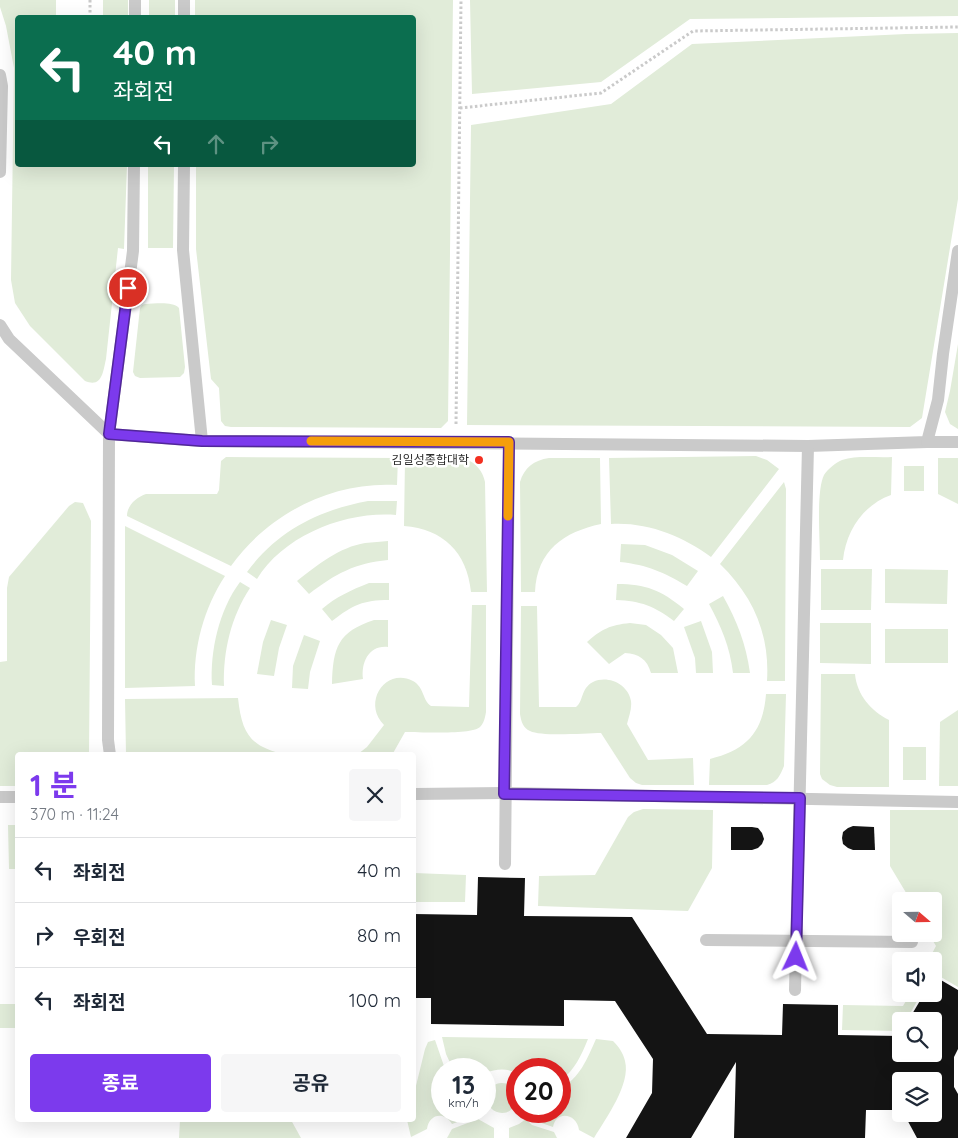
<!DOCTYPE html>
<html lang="ko">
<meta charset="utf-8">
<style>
:root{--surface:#fff;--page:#f6f6f7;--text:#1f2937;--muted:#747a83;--line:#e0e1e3;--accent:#7c3aed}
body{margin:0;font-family:Quicksand,"Noto Sans KR",sans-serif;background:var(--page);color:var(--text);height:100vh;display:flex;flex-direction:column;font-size:19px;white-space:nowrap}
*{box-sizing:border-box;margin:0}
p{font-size:16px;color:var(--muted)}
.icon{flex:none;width:28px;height:28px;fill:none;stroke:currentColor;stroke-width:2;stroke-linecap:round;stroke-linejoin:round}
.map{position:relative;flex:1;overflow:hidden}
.sheet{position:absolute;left:15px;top:752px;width:401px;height:370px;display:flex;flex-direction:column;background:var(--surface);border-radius:5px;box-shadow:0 5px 20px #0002}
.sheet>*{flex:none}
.guide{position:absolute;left:15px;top:15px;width:401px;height:152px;border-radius:5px;box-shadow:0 5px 20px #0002;background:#0b6e4f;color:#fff;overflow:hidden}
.needle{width:32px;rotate:110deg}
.fabs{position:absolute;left:892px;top:892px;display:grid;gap:10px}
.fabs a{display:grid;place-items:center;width:50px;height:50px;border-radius:5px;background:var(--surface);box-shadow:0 5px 20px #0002;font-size:25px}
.speed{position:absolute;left:431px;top:1058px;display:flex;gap:10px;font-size:25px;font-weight:700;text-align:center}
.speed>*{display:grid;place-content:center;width:65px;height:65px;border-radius:50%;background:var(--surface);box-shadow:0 5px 20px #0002;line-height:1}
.speed small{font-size:12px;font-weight:400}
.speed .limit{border:8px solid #d22;background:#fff;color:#111}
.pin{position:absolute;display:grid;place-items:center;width:42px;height:42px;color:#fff;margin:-21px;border:2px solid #fff;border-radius:50%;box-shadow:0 1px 5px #0007}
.me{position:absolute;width:55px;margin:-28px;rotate:2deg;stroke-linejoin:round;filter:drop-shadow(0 0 4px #0008)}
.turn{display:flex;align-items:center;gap:18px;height:105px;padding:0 15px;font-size:22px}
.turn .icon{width:65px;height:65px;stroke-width:2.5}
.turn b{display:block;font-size:35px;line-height:42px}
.lanes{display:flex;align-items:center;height:48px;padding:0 15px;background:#0003;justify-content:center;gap:25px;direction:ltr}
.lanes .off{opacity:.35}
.round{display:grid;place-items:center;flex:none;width:52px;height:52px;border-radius:5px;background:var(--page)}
.headline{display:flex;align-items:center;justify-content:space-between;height:85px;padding:0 15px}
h1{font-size:30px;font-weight:700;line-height:38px;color:var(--accent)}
.action{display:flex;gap:10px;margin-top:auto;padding:10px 15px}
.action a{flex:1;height:58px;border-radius:5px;background:var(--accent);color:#fff;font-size:20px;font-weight:700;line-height:58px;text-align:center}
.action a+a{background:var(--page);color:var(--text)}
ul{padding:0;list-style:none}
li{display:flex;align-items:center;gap:15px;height:65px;padding:0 15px;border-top:1px solid var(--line)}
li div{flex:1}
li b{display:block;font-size:19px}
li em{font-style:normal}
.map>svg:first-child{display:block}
.green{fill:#e1ecd9}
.building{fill:#141414}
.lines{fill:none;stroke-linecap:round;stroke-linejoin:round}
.path{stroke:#cacaca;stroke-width:3;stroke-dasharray:2.5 2.5;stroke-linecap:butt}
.service{stroke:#cacaca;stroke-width:12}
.route-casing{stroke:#51269a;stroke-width:12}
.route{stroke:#7c3aed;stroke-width:9}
.slow{stroke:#f59e0b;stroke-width:9}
.poi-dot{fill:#f32f20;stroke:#fff;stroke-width:2}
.labels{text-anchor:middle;stroke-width:5;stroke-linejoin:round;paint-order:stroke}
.poi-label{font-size:12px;fill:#2d2d2d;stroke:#fff;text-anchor:end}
</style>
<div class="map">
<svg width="958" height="1138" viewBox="0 0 958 1138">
<rect width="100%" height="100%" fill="#fff"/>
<g class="green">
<path d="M0 0H56V17L18 18V165H127L124 249 118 248 106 359C103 372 102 388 85 381L30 326 15 303 11 280 14 68 6 26 0 7Z"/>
<rect x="103" y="0" width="25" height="17"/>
<rect x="149" y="0" width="26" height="17"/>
<polygon points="195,0 453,0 448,421 441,428 231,427 225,426 221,421 219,388 211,379 196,249 196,165 414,165 414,18 195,17"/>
<polygon points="470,0 958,0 958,16 690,19 601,82 472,94"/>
<polygon points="958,33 958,199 922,418 910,427 467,425 471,125 611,104 692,44 906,34"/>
<polygon points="148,165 174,165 173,248 148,248"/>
<path d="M145 304C155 304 172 301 179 308L185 367 184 373 180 377 140 378 135 376 133 372 140 308 142 305Z"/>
<polygon points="958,344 958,429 950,424 945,412 950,391"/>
<path d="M756 456 767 460 779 469 711 557C682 536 648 522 611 524L609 458Z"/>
<path d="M226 457 398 458 397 485C332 481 268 514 231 566L127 516C127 505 137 497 146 494H217L219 490 221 461Z"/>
<path d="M892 457 891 495C863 505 846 531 843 560H820C820 540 816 491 824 475 828 469 835 463 842 460 857 455 876 458 892 457Z"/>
<path d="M549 458H600L601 524C564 532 537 550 535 592H521L520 482C524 468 534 460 549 458Z"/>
<polygon points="938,458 958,458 958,504 938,494"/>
<path d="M405 459C420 459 452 456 465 459 476 462 483 472 485 482L487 592H471C467 552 443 529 404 526Z"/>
<rect x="904" y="466" width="20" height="25"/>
<path d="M784 482 786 489 785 681H767C770 634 753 596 720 564Z"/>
<path d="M368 501H397L396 515C346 511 284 535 257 579L247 572C277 531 319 510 368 501Z"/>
<polygon points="75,502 83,503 91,521 89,755 18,755 17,786 0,786 0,662 7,661 7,588 9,577 69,506"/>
<path d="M125 526 225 576C204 608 193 648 195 686L125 688Z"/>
<path d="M388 541V560C355 563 335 574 309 594L297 581C317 565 340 547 365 543 373 542 381 542 388 541Z"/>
<path d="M621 544 645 545 672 555 698 571 687 586C663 572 648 565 620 562Z"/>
<polygon points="821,569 872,569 871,610 821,610"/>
<polygon points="885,569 948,570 947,604 885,603"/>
<path d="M240 582 250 588C231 617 223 651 224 686L212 685C210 651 219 610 240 582Z"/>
<path d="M369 583H389V600C363 600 353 605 332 621L322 609C336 597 351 590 369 583Z"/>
<path d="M617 584C646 584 661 590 684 609L674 621C654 606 641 601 616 600Z"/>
<path d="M723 596C737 621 746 644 750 673H733C730 647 721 626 709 604Z"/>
<path d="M472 605H486V712C485 718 484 723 480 727 472 735 419 732 405 732L392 755H332L358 754 367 747 384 725C362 703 385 667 413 681 425 688 422 700 431 706L469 707Z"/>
<path d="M521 606H537L539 707H576C584 701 580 689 593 682 608 675 628 684 631 701 632 709 629 716 627 724L648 760 693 758 694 785H642L636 783 630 778 601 733C586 733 542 737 530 731 523 728 521 721 520 714Z"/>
<polygon points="271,620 287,625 279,648 274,676 257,674 263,642"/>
<path d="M374 620H388V647C369 645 361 662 363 679L332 684C333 647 338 632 374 620Z"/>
<polygon points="701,621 712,652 713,673 696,673 695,658 684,627"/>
<path d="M630 623 646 625 661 635 673 648 678 673H651C647 659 639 654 625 653L609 664 587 642C602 629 610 625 630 623Z"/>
<polygon points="820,623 871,623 871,664 820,663"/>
<rect x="885" y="629" width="63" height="34"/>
<polygon points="304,635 320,641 310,672 308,689 292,688 293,666"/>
<path d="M821 674H855C857 695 871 711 889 720V787H837L830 785 822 779 820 774Z"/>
<path d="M766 694H786L784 766C780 776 777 782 767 785H709L710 759C747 750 763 732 766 694Z"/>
<path d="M238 698C242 734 250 747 287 755H126L125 699Z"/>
<polygon points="958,710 958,786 939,786 940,722"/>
<rect x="903" y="747" width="23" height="33"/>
<polygon points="643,809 713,810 712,868 688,911 538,906 539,876 595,875 628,817 634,812"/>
<polygon points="890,810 958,810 958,987 934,973 934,961 928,961 936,946 929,934 934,934 934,901 911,901 890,866"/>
<polygon points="8,825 17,825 17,869 9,869"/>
<polygon points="414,873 466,875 465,902 414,902"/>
<polygon points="910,994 921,994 906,1021 901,1021 900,1031 842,1030 843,1005 903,1006"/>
<rect x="0" y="1004" width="17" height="24"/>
<path d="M442 1037H445L588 1039C581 1056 575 1070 560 1081V1069H518L517 1073C506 1068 496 1069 485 1073V1069H453L446 1054Z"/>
<path d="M596 1039 613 1041C619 1047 623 1053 625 1061 631 1084 606 1118 594 1138L579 1130C577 1113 556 1110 553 1127L533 1120 528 1116 531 1111H560V1089C580 1078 587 1059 596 1039Z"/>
<path d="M435 1040 445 1069H442V1111H472L474 1116 452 1124C444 1111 429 1114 427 1129L411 1137 407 1120H414V1094L425 1049 428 1042Z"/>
<circle cx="502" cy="1098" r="15"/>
<polygon points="478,1119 494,1128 494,1138 447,1138 452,1129"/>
<polygon points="526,1119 532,1125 554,1132 557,1138 509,1138 509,1128 519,1124"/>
<polygon points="180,1120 291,1120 301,1138 179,1138"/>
</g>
<g class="building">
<polygon points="853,826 874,827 875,850 853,850 848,848 843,844 842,838 843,832 848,828"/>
<polygon points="731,827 752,827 758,828 762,833 764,839 762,844 758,848 752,850 731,850"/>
<polygon points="478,877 525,878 524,916 632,917 707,1034 782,1035 783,1004 838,1005 838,1035 900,1036 901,1034 901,1054 934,1054 934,1021 908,1021 924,994 934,994 934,976 958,990 958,1049 954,1057 954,1087 958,1094 958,1138 917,1138 904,1114 934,1114 934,1081 901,1081 901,1110 866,1110 865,1138 734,1138 736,1062 691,1138 626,1138 652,1093 653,1059 615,1001 564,1000 564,1026 431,1024 431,998 414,998 414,914 477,915"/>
</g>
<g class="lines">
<g class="path">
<polyline points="90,0 90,18"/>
<polyline points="460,108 601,93 693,31 958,27"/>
<polyline points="456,424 461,0"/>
</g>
<g class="service">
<polyline points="135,18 135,0"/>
<polyline points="184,18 184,0"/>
<polyline points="0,75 2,86 0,172"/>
<polyline points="134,165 133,251 109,434 202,441 808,446 927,442 938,400 943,354 958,251"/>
<polyline points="184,165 183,250 202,441"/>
<polyline points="0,325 9,339 109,434 108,740 110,755"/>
<polyline points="927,442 958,442"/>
<polyline points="414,794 504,793 958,802"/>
<polyline points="0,797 18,797"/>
<polyline points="505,864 509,442"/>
<polyline points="706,940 912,942"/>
<polyline points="795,990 808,446"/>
</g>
</g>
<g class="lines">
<defs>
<polyline id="route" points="128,288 109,434 202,441 509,442 504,794 800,798 796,957"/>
</defs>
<use href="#route" class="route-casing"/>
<use href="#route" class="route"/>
<polyline class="slow" points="311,441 509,442 508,516"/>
</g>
<circle class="poi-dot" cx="479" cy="460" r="5"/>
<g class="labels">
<g class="poi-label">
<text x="469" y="464">김일성종합대학</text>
</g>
</g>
</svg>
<div class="fabs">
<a><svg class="needle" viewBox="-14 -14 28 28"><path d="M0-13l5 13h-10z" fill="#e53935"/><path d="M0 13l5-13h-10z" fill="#747a83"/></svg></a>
<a><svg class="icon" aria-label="sound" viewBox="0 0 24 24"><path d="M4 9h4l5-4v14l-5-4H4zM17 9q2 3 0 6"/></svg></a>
<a><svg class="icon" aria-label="search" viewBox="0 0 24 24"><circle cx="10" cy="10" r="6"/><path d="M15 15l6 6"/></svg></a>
<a><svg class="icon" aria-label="layers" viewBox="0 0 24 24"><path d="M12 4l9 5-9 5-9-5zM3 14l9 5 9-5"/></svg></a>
</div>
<div class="speed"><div>13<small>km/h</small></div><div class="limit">20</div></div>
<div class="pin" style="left:128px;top:288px;background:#d93025"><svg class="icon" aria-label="arrive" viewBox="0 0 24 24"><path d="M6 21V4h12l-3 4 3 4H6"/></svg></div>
<svg class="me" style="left:796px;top:957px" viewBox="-20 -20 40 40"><path d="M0-17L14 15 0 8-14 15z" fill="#7c3aed" stroke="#fff" stroke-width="4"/></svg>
<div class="guide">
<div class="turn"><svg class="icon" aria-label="left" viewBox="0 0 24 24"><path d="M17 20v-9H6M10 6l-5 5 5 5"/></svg><div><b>40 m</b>좌회전</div></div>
<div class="lanes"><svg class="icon" aria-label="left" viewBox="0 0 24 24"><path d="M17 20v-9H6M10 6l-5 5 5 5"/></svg><svg class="icon off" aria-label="ahead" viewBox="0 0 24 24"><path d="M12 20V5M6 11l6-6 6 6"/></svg><svg class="icon off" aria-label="right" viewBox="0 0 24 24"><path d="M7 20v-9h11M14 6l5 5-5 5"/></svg></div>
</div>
<section class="sheet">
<div class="headline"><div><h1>1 분</h1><p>370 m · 11:24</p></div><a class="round"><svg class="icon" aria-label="close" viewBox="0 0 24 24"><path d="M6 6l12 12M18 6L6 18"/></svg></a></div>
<ul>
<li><svg class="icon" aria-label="left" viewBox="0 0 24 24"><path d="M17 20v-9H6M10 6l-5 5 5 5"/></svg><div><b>좌회전</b></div><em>40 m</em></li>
<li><svg class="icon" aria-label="right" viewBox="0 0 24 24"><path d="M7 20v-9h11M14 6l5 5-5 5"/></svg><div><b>우회전</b></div><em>80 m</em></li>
<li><svg class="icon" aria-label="left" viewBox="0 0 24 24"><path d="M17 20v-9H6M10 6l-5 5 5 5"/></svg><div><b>좌회전</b></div><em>100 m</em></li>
</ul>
<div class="action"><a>종료</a><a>공유</a></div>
</section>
</div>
